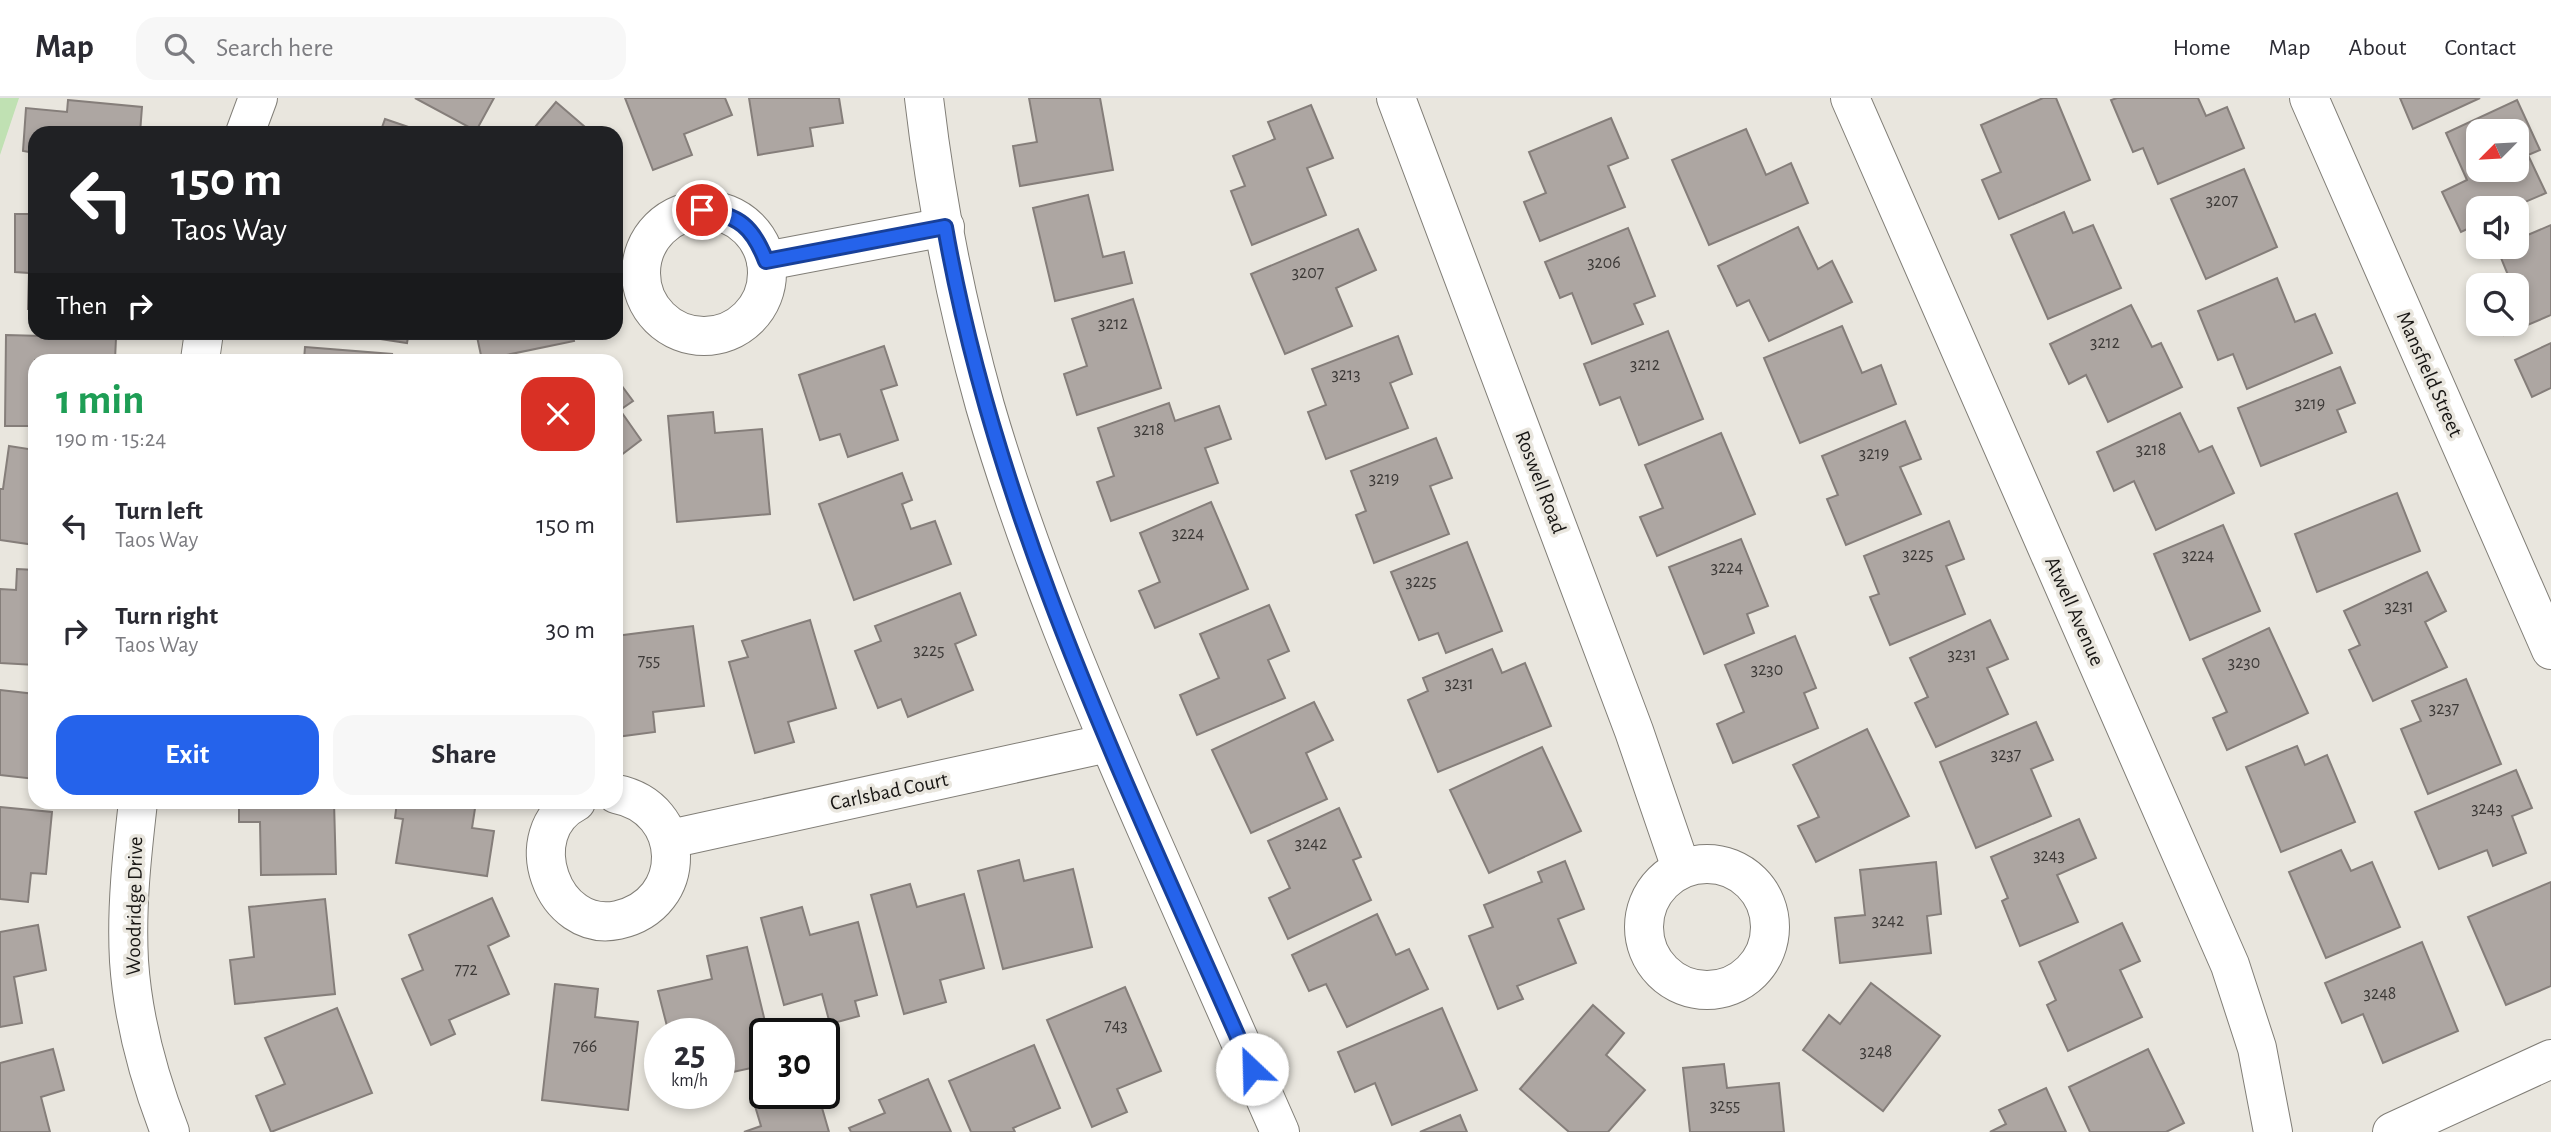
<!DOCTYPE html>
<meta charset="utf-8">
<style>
:root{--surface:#fff;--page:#f7f7f7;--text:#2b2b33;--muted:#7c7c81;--line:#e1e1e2;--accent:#2563eb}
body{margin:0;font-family:"Alegreya Sans",sans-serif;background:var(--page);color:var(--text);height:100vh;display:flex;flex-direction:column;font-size:26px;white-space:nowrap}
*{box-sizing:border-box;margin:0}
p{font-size:23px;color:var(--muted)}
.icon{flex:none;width:38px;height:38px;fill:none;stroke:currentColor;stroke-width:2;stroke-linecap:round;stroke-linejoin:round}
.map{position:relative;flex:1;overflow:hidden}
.side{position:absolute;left:28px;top:256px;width:595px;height:455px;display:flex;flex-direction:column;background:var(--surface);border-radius:21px;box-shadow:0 4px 10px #0003}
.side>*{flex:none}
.top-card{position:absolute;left:28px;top:28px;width:595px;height:214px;border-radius:21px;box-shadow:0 4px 10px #0003;background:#202124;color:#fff;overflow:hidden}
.needle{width:46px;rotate:246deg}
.fabs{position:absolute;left:2466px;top:21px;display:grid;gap:14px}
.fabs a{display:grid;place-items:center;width:63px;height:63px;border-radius:14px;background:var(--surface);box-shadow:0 4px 10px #0003;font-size:35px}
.speed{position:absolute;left:644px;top:920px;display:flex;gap:14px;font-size:35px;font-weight:700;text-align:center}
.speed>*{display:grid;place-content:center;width:91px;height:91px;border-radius:50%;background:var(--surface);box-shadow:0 4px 10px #0003;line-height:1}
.speed small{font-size:18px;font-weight:400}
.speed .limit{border:4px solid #111;border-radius:10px;background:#fff;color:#111}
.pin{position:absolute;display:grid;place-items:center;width:60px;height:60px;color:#fff;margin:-30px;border:4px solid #fff;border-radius:50%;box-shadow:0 2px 7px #0007}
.me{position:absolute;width:77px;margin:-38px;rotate:336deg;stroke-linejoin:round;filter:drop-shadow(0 0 5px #0008)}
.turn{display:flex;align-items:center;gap:24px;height:147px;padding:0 28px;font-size:32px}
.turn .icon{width:91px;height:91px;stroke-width:2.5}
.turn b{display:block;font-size:49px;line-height:60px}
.then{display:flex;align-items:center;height:66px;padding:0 28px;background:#0003;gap:14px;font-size:26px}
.round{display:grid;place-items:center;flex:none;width:74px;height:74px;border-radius:21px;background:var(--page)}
.headline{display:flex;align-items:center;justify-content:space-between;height:119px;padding:0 28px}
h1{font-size:42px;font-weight:700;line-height:52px;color:#1e9e55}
.primary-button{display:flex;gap:14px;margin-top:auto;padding:14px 28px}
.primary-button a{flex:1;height:80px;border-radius:21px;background:var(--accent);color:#fff;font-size:28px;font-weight:700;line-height:80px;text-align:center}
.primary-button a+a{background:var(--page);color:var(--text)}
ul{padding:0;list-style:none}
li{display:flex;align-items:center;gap:21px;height:105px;padding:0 28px}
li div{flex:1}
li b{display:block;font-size:26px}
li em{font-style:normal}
header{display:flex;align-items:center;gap:42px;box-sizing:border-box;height:98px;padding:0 35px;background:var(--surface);border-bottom:2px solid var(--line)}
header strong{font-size:33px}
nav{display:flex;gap:38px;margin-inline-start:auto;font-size:24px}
.search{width:490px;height:63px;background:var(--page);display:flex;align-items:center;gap:18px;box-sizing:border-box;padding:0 24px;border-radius:21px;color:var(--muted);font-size:26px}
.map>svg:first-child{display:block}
.green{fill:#c0e1b3}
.building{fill:#ada6a2;stroke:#857e7a;stroke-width:2;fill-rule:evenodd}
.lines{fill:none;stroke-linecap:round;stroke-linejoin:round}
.minor-casing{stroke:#817e77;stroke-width:40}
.tertiary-casing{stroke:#817e77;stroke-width:40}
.minor{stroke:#fff;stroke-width:38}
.tertiary{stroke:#fff;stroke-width:38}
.route-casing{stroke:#184099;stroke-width:18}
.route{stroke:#2563eb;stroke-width:12}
.labels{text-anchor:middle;stroke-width:7;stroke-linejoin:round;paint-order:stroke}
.number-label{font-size:18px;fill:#3d3a38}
.street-label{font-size:21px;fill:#181614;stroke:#e9e6de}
</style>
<header>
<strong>Map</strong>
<div class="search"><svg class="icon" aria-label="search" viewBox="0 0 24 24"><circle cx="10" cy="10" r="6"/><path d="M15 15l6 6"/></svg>Search here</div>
<nav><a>Home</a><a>Map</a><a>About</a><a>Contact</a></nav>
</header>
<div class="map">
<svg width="2551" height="1034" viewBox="0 0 2551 1034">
<rect width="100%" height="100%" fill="#e9e6de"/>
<polygon class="green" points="0,0 19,0 0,57"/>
<g class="building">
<polygon points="415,0 494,0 476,33"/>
<polygon points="625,0 725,0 732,17 684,36 692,57 653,72"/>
<polygon points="749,0 839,0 843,25 810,30 813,48 758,57"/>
<polygon points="1029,0 1100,0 1113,72 1020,88 1013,48 1037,44"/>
<polygon points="2043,0 2056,0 2090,82 1999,121 1982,82 2001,74 1981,27"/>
<polygon points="2117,0 2198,0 2206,18 2227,9 2244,50 2158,86 2143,50 2133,54 2111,2"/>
<polygon points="2400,0 2480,0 2413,31"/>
<polygon points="68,2 142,9 140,35 35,35 35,55 23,53 26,10 67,14"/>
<path d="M2517 2 2540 52 2528 57 2546 95 2511 110H2478V126L2461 134 2442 94 2467 82 2446 35ZM2478 33H2516V72H2478Z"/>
<polygon points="556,4 592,35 530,35"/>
<polygon points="1311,7 1333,60 1307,70 1326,117 1252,147 1231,93 1245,88 1233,58 1275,41 1268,24"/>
<polygon points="1611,20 1628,60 1608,68 1625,109 1540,143 1524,104 1546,95 1529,54"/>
<polygon points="385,21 426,35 380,35"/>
<polygon points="1746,31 1766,77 1791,65 1808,105 1709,147 1672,62"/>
<polygon points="2244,71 2277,149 2206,181 2171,101"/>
<polygon points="1088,97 1103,159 1124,154 1132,185 1055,203 1033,110"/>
<polygon points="2064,114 2073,135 2093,127 2121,190 2048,221 2011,137"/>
<polygon points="15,116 35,116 35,211 28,211 29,175 15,174"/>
<polygon points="2551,127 2551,217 2504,237 2499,226 2516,226 2516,187 2512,187 2497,150 2516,149 2516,142"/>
<polygon points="1798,129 1818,171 1832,163 1852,204 1769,243 1749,202 1737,208 1718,168"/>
<polygon points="1628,130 1655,198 1634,206 1643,226 1592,246 1572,195 1560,200 1545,164"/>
<polygon points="1358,131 1376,172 1336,190 1352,228 1285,256 1251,176"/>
<polygon points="2277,180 2295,224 2315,216 2332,255 2247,291 2233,256 2218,262 2198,213"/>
<polygon points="1133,201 1161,290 1077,317 1064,276 1087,268 1072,221"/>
<polygon points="2131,207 2152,249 2161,245 2182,289 2108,324 2086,277 2069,286 2050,246"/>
<polygon points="1842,228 1862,275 1881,267 1896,306 1800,345 1764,260"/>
<polygon points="1668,233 1703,321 1639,347 1620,299 1600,307 1584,266"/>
<polygon points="335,234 409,234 407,245"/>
<polygon points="476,234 572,234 574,243 482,262"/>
<polygon points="6,237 116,240 115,262 35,262 35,328 5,328"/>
<polygon points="1398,238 1412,276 1390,285 1408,330 1326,361 1308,314 1326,307 1312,271"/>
<polygon points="2551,245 2551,290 2532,299 2515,262"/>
<polygon points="884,248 897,287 881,292 898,342 848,359 840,336 820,342 799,277"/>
<polygon points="305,249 392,256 391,262 304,262"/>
<polygon points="2340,269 2355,305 2337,312 2346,334 2261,368 2238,310"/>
<polygon points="616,280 633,303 620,312 641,342 616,361"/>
<polygon points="1169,305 1175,323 1219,308 1231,341 1205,350 1218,385 1111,423 1097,384 1114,378 1098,330"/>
<polygon points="713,314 715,335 762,331 770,416 677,424 668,318"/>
<polygon points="2180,315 2199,354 2212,348 2234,395 2156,432 2134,383 2114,393 2097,354"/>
<polygon points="1905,323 1921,361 1900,369 1921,416 1846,447 1827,401 1838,397 1822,358"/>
<polygon points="1721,335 1755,416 1657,458 1640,419 1663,410 1645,367"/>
<polygon points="1436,340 1452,380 1430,388 1449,436 1374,465 1356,417 1366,413 1351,373"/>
<polygon points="9,348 35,352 35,447 0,442 0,391 3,391"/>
<polygon points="902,375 912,402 902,406 911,431 935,423 951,466 854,502 819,406"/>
<polygon points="2397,395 2420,453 2317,494 2295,436"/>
<polygon points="1211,404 1248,491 1155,530 1139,493 1160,484 1140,435"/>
<polygon points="1949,423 1964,461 1946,468 1965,516 1890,547 1870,499 1879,496 1864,458"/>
<polygon points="2223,427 2260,513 2190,542 2154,456"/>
<polygon points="1741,441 1768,508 1747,516 1754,535 1704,556 1669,469"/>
<polygon points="1467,444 1502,533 1446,555 1438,535 1419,542 1391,474"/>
<polygon points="17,471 35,472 35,567 0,565 0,491 16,492"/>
<polygon points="2427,474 2446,513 2425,524 2447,569 2373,603 2349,552 2360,547 2344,513"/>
<polygon points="960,495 976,537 955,546 973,592 908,619 901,601 878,610 855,553 881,543 875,528"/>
<polygon points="1269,507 1289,553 1268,562 1285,600 1197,637 1180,597 1219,580 1200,536"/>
<polygon points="810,522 836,610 788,624 794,644 755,655 729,564 748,559 742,543"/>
<polygon points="1990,522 2008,561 1987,570 2008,616 1936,649 1915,605 1928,599 1910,560"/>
<polygon points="693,528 704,608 653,614 655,634 616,639 616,538"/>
<polygon points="2269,530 2308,615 2227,652 2213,620 2227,614 2203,561"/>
<polygon points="1795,538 1816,590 1804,595 1818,630 1733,665 1717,626 1744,614 1725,567"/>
<polygon points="1492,551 1502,575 1525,565 1551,628 1438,674 1408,602 1428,593 1423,580"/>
<polygon points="2466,581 2501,666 2428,696 2401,631 2421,623 2412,603"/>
<polygon points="0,592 35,596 35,681 0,677"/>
<polygon points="1314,604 1333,642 1306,655 1327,701 1251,735 1212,652"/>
<polygon points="2036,624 2053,662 2031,671 2051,718 1976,750 1940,664"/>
<polygon points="1867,631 1909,718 1816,764 1798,728 1819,719 1793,667"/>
<polygon points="2297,648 2305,667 2327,657 2355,724 2281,754 2246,669"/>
<polygon points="1542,649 1581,733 1489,775 1450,692"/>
<polygon points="2516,672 2532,710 2512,718 2526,755 2493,768 2487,752 2439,771 2415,714"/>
<polygon points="239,704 334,704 336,776 261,777 260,724 239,724"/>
<polygon points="397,704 476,704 472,730 494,733 487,778 396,765 403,721 395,720"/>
<polygon points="0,709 52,714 46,776 31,775 28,804 0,801"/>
<polygon points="1339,710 1361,759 1353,762 1371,802 1288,841 1269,800 1290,790 1268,743"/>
<polygon points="2079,721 2096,760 2057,777 2078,824 2020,848 2002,803 2008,800 1991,759"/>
<polygon points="2341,752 2351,773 2372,764 2400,829 2326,860 2289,774"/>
<polygon points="1019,762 1024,783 1073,771 1092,849 1003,871 978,773"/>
<polygon points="1565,763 1584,811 1558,821 1576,865 1517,888 1523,901 1498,911 1469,838 1493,829 1484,807 1542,784 1538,774"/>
<polygon points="1936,764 1941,816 1927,818 1931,855 1840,865 1835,820 1865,817 1860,772"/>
<polygon points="2551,784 2551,888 2506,907 2468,819"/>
<polygon points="910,786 917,809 964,796 984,870 940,882 946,904 904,916 871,797"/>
<polygon points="492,800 509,838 488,848 509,896 449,922 455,936 431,947 402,881 423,872 409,837"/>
<polygon points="325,801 335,896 235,906 230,862 254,859 249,809"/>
<polygon points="802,809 810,837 858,824 877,897 855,903 859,918 830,926 822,896 784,907 761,820"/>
<polygon points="1377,816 1396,857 1409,851 1428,891 1347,929 1326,886 1309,893 1292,857"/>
<polygon points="2122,825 2140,863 2120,872 2142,919 2068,953 2047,907 2056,902 2039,864"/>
<polygon points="38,827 46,872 14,879 22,925 0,929 0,834"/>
<polygon points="2422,844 2458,933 2383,965 2363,916 2342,925 2325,885"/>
<polygon points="747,849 768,936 765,936 765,967 719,977 719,936 669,936 658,893 712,881 707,858"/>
<polygon points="1871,885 1940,938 1883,1013 1803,952 1829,917 1840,926"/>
<polygon points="555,886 598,891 595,919 638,924 628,1012 542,1002"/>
<polygon points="1125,889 1161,973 1117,991 1127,1014 1092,1029 1047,922"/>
<polygon points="1593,907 1624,935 1606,957 1645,992 1608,1034 1569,1034 1520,991"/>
<polygon points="337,910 372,995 271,1034 256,998 285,986 265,940"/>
<polygon points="1442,910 1477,992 1392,1027 1375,985 1355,994 1338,954"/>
<polygon points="1034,947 1060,1010 1013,1030 1015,1034 971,1034 949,983"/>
<polygon points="53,951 64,992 41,999 50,1034 0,1034 0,965"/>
<polygon points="2148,951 2184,1025 2166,1034 2090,1034 2069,989"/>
<polygon points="1724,966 1727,990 1779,985 1784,1034 1690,1034 1683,970"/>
<polygon points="928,981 951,1034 851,1034 849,1030 885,1015 879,1002"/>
<polygon points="2046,990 2066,1034 1990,1034 2006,1026 1999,1012"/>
<polygon points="793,996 818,996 829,1034 744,1034 761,1028 755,1008"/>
<polygon points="1460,1017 1467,1034 1420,1034"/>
</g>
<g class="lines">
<defs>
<g id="minor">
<path d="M924 0C936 103 957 208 985 308 1029 459 1090 603 1153 746 1196 842 1238 938 1280 1034"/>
<polyline points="1396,0 1634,633 1681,770"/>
<polyline points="1850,0 2230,867 2257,950 2273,1034"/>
<polyline points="2309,0 2551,552"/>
<circle cx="704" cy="175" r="63"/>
<polyline points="766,163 945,129"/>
<path d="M576 704C517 734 552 836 618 822 690 806 688 710 616 696"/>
<polyline points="670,741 1108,645"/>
<circle cx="1707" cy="829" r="63"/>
<polyline points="2392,1034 2551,961"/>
</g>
<g id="tertiary">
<polyline points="245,35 258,0"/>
<polyline points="200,262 204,234"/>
<path d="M138 704C132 756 126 810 129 863 133 922 149 980 170 1034"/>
</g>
</defs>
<use href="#minor" class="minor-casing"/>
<use href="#tertiary" class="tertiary-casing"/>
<use href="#minor" class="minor"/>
<use href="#tertiary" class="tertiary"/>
</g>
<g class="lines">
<defs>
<path id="route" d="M702 112C739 117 753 129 766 163L945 129C997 426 1132 697 1252 971"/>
</defs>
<use href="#route" class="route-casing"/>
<use href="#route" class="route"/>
</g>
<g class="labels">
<g class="number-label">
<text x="2222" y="108">3207</text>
<text x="1604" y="170">3206</text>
<text x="1308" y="180">3207</text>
<text x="1113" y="231">3212</text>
<text x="2105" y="250">3212</text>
<text x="1645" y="272">3212</text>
<text x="1346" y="282">3213</text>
<text x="2310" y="311">3219</text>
<text x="1149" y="337">3218</text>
<text x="2151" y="357">3218</text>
<text x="1874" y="361">3219</text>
<text x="1384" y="386">3219</text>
<text x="1188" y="441">3224</text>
<text x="1918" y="462">3225</text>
<text x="2198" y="463">3224</text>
<text x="1727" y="475">3224</text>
<text x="1421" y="489">3225</text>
<text x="2399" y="514">3231</text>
<text x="929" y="558">3225</text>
<text x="1962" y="562">3231</text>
<text x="649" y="568">755</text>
<text x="2244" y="570">3230</text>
<text x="1767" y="577">3230</text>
<text x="1459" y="591">3231</text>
<text x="2444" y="616">3237</text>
<text x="2006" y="662">3237</text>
<text x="2487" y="716">3243</text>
<text x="1311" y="751">3242</text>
<text x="2049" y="763">3243</text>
<text x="1888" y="828">3242</text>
<text x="466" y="877">772</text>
<text x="2380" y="901">3248</text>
<text x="1116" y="933">743</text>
<text x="585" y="954">766</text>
<text x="1876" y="959">3248</text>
<text x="1725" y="1013">3255</text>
</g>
<g class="street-label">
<text transform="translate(2430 276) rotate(66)" y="7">Mansfield Street</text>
<text transform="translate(1541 384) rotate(69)" y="7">Roswell Road</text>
<text transform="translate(2075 513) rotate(66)" y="7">Atwell Avenue</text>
<text transform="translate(889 693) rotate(-12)" y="7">Carlsbad Court</text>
<text transform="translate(134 808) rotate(-89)" y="7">Woodridge Drive</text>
</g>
</g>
</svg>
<div class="fabs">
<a><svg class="needle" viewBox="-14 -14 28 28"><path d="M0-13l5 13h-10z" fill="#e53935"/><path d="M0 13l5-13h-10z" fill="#7c7c81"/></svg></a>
<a><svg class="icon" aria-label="sound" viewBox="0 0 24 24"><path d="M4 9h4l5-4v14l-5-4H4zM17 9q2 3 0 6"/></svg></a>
<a><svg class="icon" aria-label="search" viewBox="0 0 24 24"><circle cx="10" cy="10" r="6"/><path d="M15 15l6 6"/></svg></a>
</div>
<div class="speed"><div>25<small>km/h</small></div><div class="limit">30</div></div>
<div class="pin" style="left:702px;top:112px;background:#d93025"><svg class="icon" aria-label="arrive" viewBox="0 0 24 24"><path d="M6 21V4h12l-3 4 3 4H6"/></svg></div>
<svg class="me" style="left:1252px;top:971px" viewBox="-20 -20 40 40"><circle r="19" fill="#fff"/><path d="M0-13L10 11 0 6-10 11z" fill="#2563eb"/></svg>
<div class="top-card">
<div class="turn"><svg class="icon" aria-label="left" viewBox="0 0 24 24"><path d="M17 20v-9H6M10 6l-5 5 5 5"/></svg><div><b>150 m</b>Taos Way</div></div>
<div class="then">Then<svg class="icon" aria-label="right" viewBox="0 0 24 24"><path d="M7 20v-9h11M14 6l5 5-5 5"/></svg></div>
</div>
<section class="side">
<div class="headline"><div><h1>1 min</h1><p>190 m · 15:24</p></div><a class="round" style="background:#d93025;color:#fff"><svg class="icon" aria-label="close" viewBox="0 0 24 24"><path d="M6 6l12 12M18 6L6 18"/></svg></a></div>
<ul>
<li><svg class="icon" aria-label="left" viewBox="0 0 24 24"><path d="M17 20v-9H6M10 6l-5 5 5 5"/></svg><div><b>Turn left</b><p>Taos Way</p></div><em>150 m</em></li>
<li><svg class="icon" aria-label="right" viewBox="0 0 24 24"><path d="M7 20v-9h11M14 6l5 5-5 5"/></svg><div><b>Turn right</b><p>Taos Way</p></div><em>30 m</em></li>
</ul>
<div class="primary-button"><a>Exit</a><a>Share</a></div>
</section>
</div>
